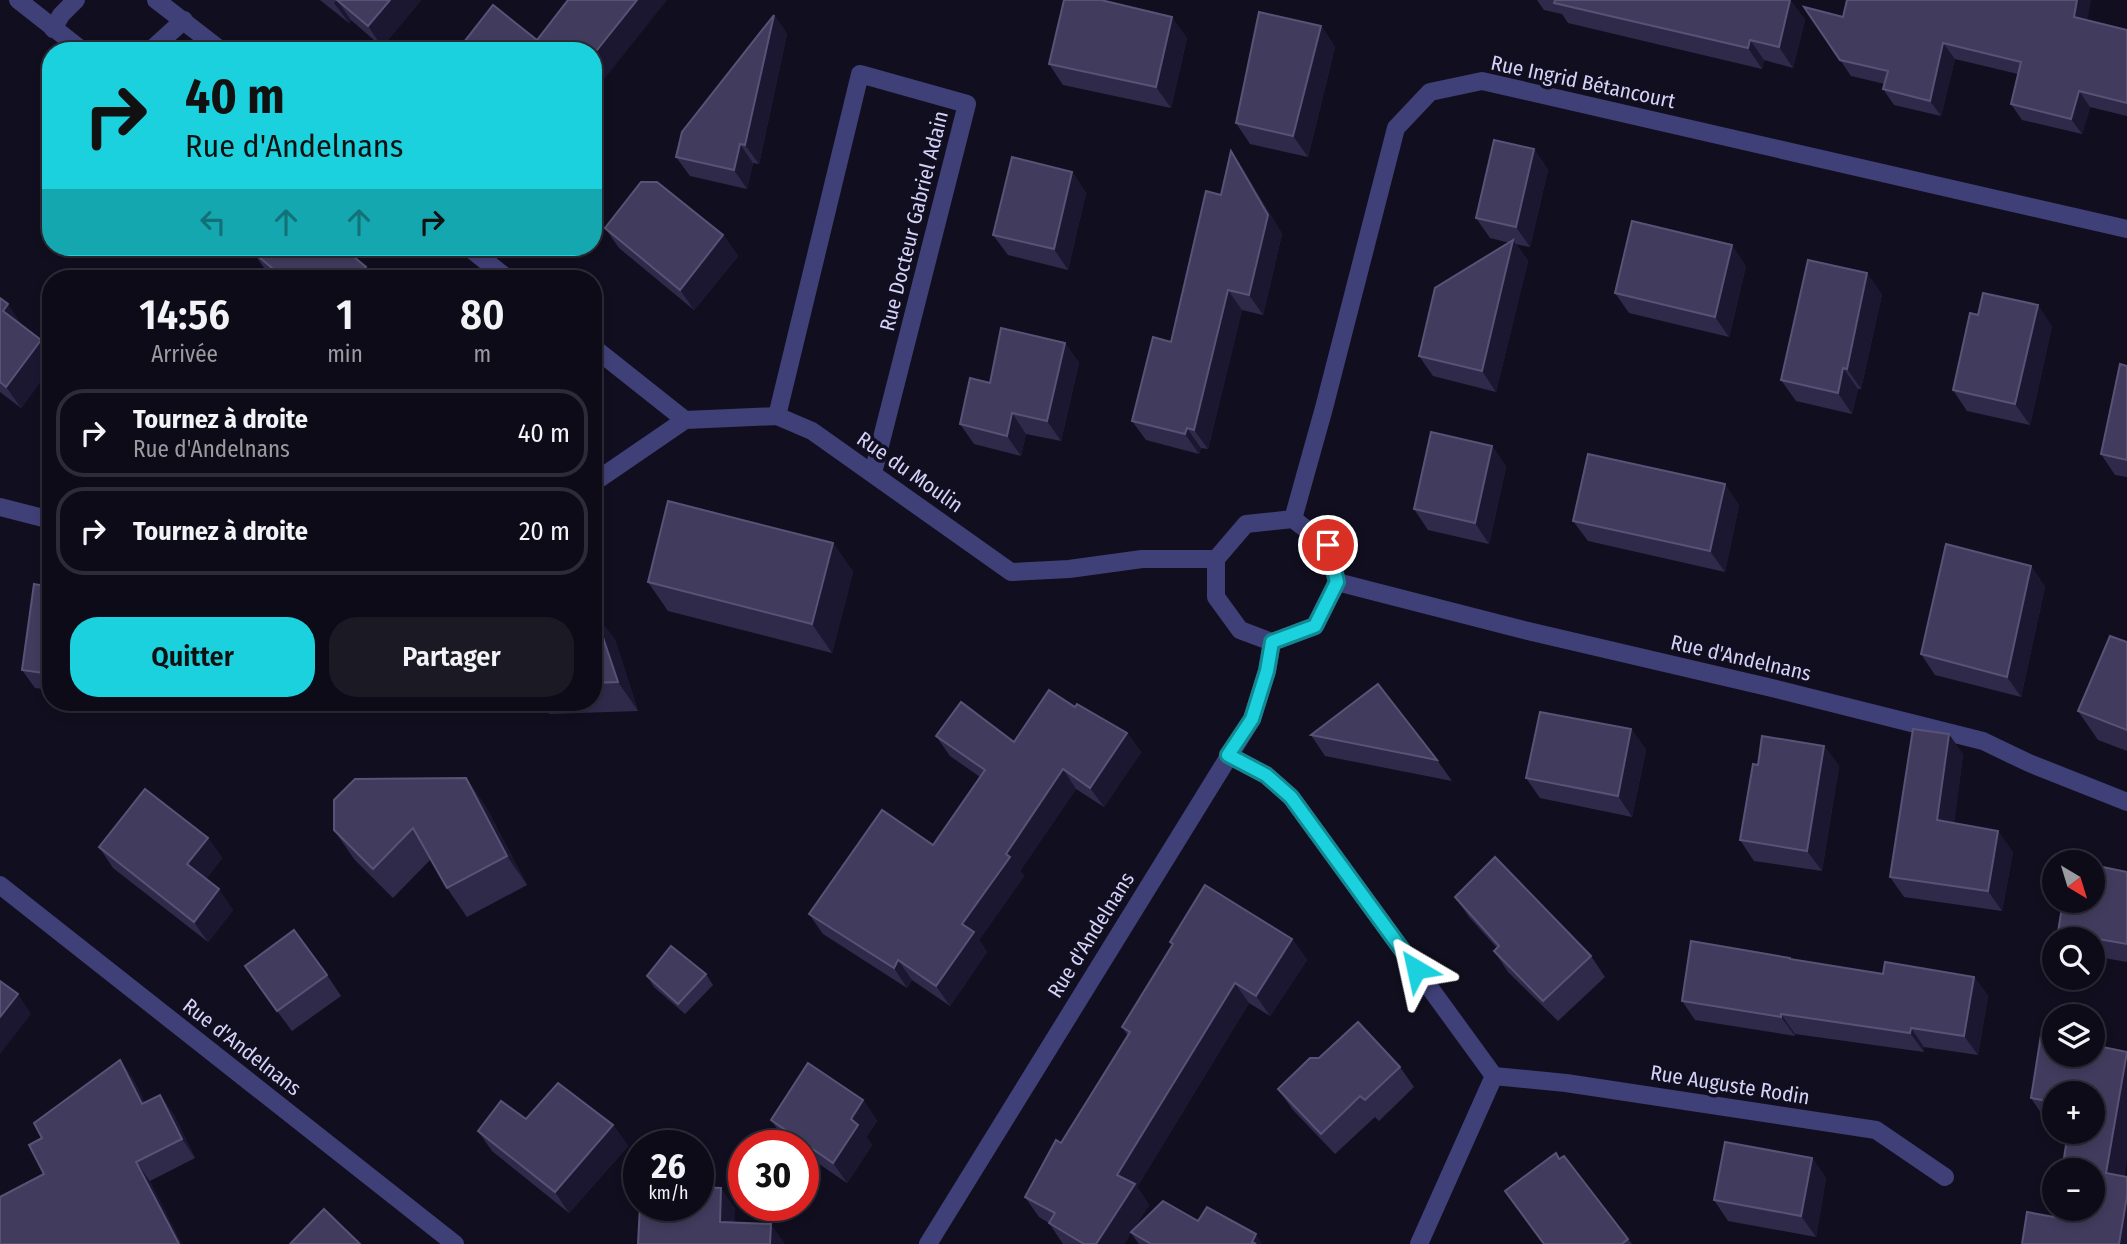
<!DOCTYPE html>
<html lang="fr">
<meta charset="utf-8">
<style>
:root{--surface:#0d0b17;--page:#1b1924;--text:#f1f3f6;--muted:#9a9ba1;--line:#2d2b36;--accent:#1bd1dd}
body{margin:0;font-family:"Fira Sans Condensed",sans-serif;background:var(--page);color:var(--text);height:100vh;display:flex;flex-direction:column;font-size:26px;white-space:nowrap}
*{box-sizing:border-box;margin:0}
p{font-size:23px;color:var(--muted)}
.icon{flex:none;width:38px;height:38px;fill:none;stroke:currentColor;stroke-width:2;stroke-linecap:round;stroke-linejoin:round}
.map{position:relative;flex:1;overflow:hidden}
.drawer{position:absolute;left:42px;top:270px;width:560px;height:441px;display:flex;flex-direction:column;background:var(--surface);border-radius:28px;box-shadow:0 4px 10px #0003,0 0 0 2px var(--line)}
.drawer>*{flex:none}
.top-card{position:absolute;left:42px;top:42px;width:560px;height:214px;border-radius:28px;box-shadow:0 4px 10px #0003,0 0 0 2px var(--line);background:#1bd1dd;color:#111;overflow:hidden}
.needle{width:46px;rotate:142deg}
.buttons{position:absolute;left:2042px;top:850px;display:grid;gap:14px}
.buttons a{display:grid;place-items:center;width:63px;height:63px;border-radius:50%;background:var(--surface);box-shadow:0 4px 10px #0003,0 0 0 2px var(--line);font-size:35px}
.speed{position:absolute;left:623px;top:1130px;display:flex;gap:14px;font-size:35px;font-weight:700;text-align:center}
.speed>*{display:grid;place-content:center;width:91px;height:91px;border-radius:50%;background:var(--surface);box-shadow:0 4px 10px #0003,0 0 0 2px var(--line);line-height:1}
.speed small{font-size:18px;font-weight:400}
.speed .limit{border:10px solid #d22;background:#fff;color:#111}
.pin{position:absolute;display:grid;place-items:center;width:60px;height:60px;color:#fff;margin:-30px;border:4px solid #fff;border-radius:50%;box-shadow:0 2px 7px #0007}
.me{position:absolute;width:77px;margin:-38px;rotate:324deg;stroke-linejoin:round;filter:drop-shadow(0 0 5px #0008)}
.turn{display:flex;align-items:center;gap:24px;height:147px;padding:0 28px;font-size:32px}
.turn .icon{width:91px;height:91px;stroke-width:2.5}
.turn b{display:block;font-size:49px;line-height:60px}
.lanes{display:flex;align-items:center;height:66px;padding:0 28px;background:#0003;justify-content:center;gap:35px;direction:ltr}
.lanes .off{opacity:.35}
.eta{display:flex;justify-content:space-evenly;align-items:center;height:119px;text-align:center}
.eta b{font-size:42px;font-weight:600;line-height:49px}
.cta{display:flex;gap:14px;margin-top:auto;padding:14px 28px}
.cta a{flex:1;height:80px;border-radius:28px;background:var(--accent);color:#111;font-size:28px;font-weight:600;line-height:80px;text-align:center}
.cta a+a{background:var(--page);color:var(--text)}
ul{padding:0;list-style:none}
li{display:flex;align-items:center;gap:21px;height:88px;margin:0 14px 10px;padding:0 14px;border:4px solid var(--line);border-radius:28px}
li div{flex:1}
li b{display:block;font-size:26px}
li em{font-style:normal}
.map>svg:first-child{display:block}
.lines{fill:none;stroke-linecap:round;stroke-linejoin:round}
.street{stroke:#404078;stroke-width:18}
.wall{fill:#2f2a4a}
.shaded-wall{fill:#1c1731}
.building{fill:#413c5d;stroke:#585376;stroke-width:2}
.route-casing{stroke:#128890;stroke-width:18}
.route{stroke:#1bd1dd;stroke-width:12}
.labels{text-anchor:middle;stroke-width:7;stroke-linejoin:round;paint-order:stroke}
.street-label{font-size:21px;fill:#d5d2fa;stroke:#110f1f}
</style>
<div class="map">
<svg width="2127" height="1244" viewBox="0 0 2127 1244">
<rect width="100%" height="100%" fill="#110f1f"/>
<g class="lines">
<g class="street">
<polyline points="18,0 83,51"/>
<polyline points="156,0 222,51"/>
<polyline points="53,29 61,15 76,0"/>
<polyline points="150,51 184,20"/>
<polyline points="468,247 507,278"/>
<polyline points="593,347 685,420"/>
<polyline points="777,416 860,74 967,104 873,473"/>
<polyline points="593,483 685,420 777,416 812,431 1011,572 1069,569 1142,559 1216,559"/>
<polyline points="0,507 51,520"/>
<polyline points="1293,519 1324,408 1396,128 1430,92 1482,81 2127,229"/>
<polygon points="1293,519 1328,546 1337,582 1315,626 1272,642 1240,630 1216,597 1216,559 1246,524"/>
<polyline points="1337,582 1528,631 1772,688 1983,741 2029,763 2127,802"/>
<polyline points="1228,755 1266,775 1291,797 1494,1076 1419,1244"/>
<polyline points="0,885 455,1244"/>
<polyline points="1494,1076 1566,1083 1876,1130 1945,1177"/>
<polyline points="928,1244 1252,719 1267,671 1272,642"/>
</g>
</g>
<g class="wall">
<polygon points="320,0 421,0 382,47 351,20 349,23"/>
<polygon points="1537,0 1790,0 1805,20 1793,68 1764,60 1762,69 1568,23 1562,14 1544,10"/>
<polygon points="1804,7 1843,17 2087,20 2127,30 2127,116 2090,107 2082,134 2022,120 2011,104 2018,74 1955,59 1941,116 1894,105 1883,89 1885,84 1851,76"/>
<polygon points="774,15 787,34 759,164 753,163 747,189 690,176 676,157"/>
<polygon points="1321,26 1335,47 1308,157 1250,144 1236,123"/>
<polygon points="1187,38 1171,108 1063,85 1049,64"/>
<polygon points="1534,149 1548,170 1530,247 1516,244 1528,261 1496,392 1433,376 1419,356 1510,243 1490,238 1476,218"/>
<polygon points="1231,151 1244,171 1282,234 1263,315 1242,310 1208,449 1201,448 1199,454 1146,440 1132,421 1171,342 1221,195"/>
<polygon points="1072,172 1086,193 1068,270 1008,255 993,235"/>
<polygon points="605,228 723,235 738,256 694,310 619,248"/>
<polygon points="253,252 374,278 274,278 267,272"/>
<polygon points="1746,266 1729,337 1629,313 1615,293"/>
<polygon points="1882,294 1861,389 1858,389 1852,414 1796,401 1781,380"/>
<polygon points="0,298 22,325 41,340 51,353 51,367 21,408 0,392"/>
<polygon points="2052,326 2030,425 1967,411 1953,390"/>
<polygon points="1065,343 1079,363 1061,441 1026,434 1021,456 974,444 960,424 990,383"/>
<polygon points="2127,366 2127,477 2115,475 2101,454"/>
<polygon points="1492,446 1506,467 1489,544 1428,530 1414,509"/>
<polygon points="1739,505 1725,572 1588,541 1573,521"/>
<polygon points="833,543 853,572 832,653 668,611 648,582"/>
<polygon points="2031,566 2045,587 2021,697 1935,675 1921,654"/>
<polygon points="51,587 51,690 35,688 22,670"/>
<polygon points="593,611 615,640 638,711 549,714 541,702 593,702"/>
<polygon points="2127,642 2127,751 2098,740 2078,711"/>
<polygon points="1075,707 1127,733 1141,752 1104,807 1076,789 1020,871 1024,876 979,940 987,952 950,1006 912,980 907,988 823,934 809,914 933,845 980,777 950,756 936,736 1014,742"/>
<polygon points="1631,729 1646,750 1632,817 1540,798 1526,778"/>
<polygon points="1311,735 1437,760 1452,781 1325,756"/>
<polygon points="1824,746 1839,766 1822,871 1754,861 1740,840 1758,765"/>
<polygon points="1963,754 1954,823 2013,852 2002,911 1904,897 1890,877"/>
<polygon points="466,778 486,807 527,885 467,917 447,888 431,859 393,898 354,859 334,830"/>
<polygon points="208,838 222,858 206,879 233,910 208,942 113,868 99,847"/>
<polygon points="2127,872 2127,962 2093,956 2093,940 2063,940 2058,932"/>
<polygon points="1455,897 1591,956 1605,977 1558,1021 1508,972 1494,951 1497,948 1469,917"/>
<polygon points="1292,939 1307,960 1270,1016 1249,1003 1137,1187 1149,1205 1132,1231 1198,1221 1262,1244 1139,1244 1131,1233 1124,1244 1063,1244 1049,1223 1039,1217 1025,1197 1061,1143 1128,1036 1122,1027 1172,945 1170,942"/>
<polygon points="1790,958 1792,960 1883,974 1974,977 1988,996 1978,1055 1924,1047 1924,1052 1795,1034 1795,1036 1695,1020 1682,1001"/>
<polygon points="706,974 713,985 685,1014 654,987 647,976"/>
<polygon points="327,975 341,996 292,1031 259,987"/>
<polygon points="2041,1035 2054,1038 2054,1055 2093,1055 2093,1045 2127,1052 2127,1156 2124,1176 2127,1177 2127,1244 2022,1244 2027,1212 2054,1217 2055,1209 2093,1209 2093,1171 2062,1171 2068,1132 2093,1132 2093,1094 2054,1094 2054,1120 2045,1119 2031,1098"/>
<polygon points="1319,1058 1400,1067 1414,1087 1379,1121 1375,1117 1335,1154 1293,1110 1278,1089"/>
<polygon points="120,1060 133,1079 145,1103 160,1095 174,1115 195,1158 150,1181 44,1174 42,1138"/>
<polygon points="863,1100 877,1121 866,1137 872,1145 847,1183 803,1153 803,1146 793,1146 785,1140 771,1120"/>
<polygon points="526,1119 613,1125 628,1146 569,1213 492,1151 478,1131"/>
<polygon points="1564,1156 1632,1244 1543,1244 1505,1191"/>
<polygon points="1812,1158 1826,1178 1816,1237 1728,1221 1714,1200"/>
</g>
<g class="shaded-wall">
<polygon points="337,0 351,20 349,23 334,3"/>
<polygon points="390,0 421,0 382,47 368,26"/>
<polygon points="637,0 667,0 593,93 593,55"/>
<polygon points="1790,0 1805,20 1793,68 1779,47"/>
<polygon points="2077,0 2091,0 2085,33 2074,17"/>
<polygon points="774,15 787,34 759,164 745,145"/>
<polygon points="1172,17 1187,38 1171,108 1156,87"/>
<polygon points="1321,26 1335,47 1308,157 1293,136"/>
<polygon points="1750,40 1764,60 1762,69 1748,48"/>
<polygon points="1943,43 1955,59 1941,116 1930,101"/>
<polygon points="2079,91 2090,107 2082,134 2071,119"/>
<polygon points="740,144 753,163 747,189 734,170"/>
<polygon points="1534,149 1548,170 1530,247 1516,227"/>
<polygon points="1231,151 1244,171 1282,234 1263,315 1249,295"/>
<polygon points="1072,172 1086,193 1068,270 1054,249"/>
<polygon points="723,235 738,256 694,310 680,290"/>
<polygon points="1513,240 1528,261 1496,392 1482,371"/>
<polygon points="1732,245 1746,266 1729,337 1715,317"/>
<polygon points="366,267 374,278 357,278"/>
<polygon points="1867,273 1882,294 1861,389 1847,369"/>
<polygon points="1228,290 1242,310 1208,449 1194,430"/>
<polygon points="8,304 22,325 3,311"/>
<polygon points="2038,305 2052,326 2030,425 2015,404"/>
<polygon points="41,340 51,353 51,367 21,408 6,387"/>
<polygon points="1065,343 1079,363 1061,441 1047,421"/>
<polygon points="1843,368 1858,389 1852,414 1838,393"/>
<polygon points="1012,413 1026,434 1021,456 1007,436"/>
<polygon points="1187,428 1201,448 1199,454 1185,434"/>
<polygon points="1492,446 1506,467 1489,544 1475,523"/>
<polygon points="1725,484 1739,505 1725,572 1710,551"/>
<polygon points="833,543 853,572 832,653 812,624"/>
<polygon points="2031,566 2045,587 2021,697 2007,677"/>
<polygon points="594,611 615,640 638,711 618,682"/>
<polygon points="1631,729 1646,750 1632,817 1618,796"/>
<polygon points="1127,733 1141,752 1104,807 1090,788"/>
<polygon points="1949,734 1963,754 1952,841 1937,820"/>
<polygon points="1824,746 1839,766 1822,871 1807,851"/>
<polygon points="1063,769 1076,789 1020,871 1024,876 979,940 987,952 950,1006 936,986 962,924 1006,854"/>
<polygon points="466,778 486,807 527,885 507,856"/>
<polygon points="1998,831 2013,852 2002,911 1988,891"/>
<polygon points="208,838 222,858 202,885 187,864"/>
<polygon points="219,889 233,910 208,942 194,922"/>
<polygon points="1292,939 1307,960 1270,1016 1256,996"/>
<polygon points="898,960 912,980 907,988 894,968"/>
<polygon points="1974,977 1988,996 1978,1055 1964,1036"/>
<polygon points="1235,983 1249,1003 1137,1187 1149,1205 1124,1244 1096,1244 1117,1175"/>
<polygon points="18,994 31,1014 0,1054 0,1017"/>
<polygon points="1781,1014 1795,1034 1795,1036 1781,1017"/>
<polygon points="1911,1028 1924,1047 1924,1052 1910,1033"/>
<polygon points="2127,1055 2127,1157 2120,1193 2106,1173"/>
<polygon points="120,1060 133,1079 156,1124 142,1104"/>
<polygon points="160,1095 174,1115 195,1158 182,1139"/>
<polygon points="863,1100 877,1121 866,1137 872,1145 847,1183 833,1163 851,1119"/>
<polygon points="613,1125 628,1146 569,1213 555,1192"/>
<polygon points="1812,1158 1826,1178 1816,1237 1801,1216"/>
<polygon points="136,1162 150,1181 182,1244 179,1244"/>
<polygon points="721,1188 735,1208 734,1242 720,1222"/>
<polygon points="2127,1196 2127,1244 2119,1244"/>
<polygon points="771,1224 785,1244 770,1244"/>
<polygon points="1256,1234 1262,1244 1254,1244 1252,1242"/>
</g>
<g class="building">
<polygon points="337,0 390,0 368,26"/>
<polygon points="568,0 637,0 593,55 593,51 457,51 493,5 537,40"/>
<polygon points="1064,0 1101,0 1172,17 1156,87 1049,64"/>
<polygon points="1555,0 1790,0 1779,47 1750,40 1748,48 1554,3"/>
<polygon points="1847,0 2077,0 2074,17 2127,30 2127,103 2079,91 2071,119 2011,104 2021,62 1943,43 1930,101 1883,89 1888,71 1840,60 1804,7 1843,17"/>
<polygon points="1259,12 1321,26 1293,136 1236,123"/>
<polygon points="774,15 745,145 740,144 734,170 676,157 682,132"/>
<polygon points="1494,140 1534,149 1516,227 1476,218"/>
<polygon points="1231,151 1268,215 1249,295 1228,290 1194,430 1187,428 1185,434 1132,421 1153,337 1171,342 1206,191 1221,195"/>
<polygon points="1012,157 1072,172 1054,249 993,235"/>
<polygon points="641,182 657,182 723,235 680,290 605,228"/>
<polygon points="1632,221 1732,245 1715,317 1615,293"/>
<polygon points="1513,240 1482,371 1419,356 1435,288"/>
<polygon points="257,247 342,247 366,267 357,278 284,278 253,252"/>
<polygon points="1808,260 1867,273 1847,369 1843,368 1838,393 1781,380"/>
<polygon points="1983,293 2038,305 2015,404 1953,390 1970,313 1978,315"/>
<polygon points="0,298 8,304 3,311 41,340 6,387 0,382"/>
<polygon points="1001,328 1065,343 1047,421 1012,413 1007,436 960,424 970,378 990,383"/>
<polygon points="2120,364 2127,366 2127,460 2101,454"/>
<polygon points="1431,432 1492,446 1475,523 1414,509"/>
<polygon points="1588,454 1725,484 1710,551 1573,521"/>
<polygon points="668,501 833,543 812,624 648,582"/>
<polygon points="1946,544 2031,566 2007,677 1921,654"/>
<polygon points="34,584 51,587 51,674 22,670"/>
<polygon points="593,611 594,611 618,682 593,683"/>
<polygon points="2110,636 2127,642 2127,730 2078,711"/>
<polygon points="1378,684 1437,760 1311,735"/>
<polygon points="1049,690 1075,707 1077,704 1127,733 1090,788 1063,769 1006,854 1010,857 962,924 974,932 936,986 898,960 894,968 809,914 882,810 933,845 985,770 936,736 961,702 1014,742"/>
<polygon points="1540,712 1631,729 1618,796 1526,778"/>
<polygon points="1913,729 1949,734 1937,820 1998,831 1988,891 1890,877"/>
<polygon points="1762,736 1824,746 1807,851 1740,840 1753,764 1758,765"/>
<polygon points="466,778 507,856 447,888 413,828 373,869 334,830 334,800 355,779"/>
<polygon points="145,789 208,838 187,864 219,889 194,922 99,847"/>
<polygon points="1495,857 1591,956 1543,1001 1494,951 1499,946 1455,897"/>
<polygon points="2093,865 2127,872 2127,944 2058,932 2063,901 2093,901"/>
<polygon points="1205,885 1292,939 1256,996 1235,983 1117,1175 1135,1184 1096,1244 1084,1244 1049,1223 1055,1213 1025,1197 1056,1140 1061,1143 1130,1032 1122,1027 1173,944 1170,942"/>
<polygon points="294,930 327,975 277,1011 245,966"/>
<polygon points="1691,941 1790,958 1790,959 1883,974 1885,962 1974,977 1964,1036 1911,1028 1910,1033 1781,1014 1781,1017 1682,1001"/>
<polygon points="671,946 706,974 678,1004 647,976"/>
<polygon points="0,981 18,994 0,1017"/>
<polygon points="1358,1022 1400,1067 1365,1100 1360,1096 1321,1134 1278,1089 1310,1058 1319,1058"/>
<polygon points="2041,1035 2054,1038 2054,1055 2093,1055 2093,1045 2127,1052 2106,1173 2127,1177 2127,1196 2119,1244 2022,1244 2027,1212 2054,1217 2055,1209 2093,1209 2093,1171 2062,1171 2068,1132 2093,1132 2093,1094 2054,1094 2054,1102 2031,1098"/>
<polygon points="120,1060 142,1104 160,1095 182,1139 136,1162 179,1244 0,1244 0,1197 44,1174 29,1145 42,1138 34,1123"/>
<polygon points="808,1063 863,1100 851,1119 858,1125 833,1163 771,1120"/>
<polygon points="558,1083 613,1125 555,1192 478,1131 501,1101 526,1119"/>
<polygon points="1725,1142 1812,1158 1801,1216 1714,1200"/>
<polygon points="1556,1153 1559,1159 1564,1156 1628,1239 1622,1244 1544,1244 1505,1191"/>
<polygon points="698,1187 721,1188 720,1222 771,1224 770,1244 638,1244 640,1206 698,1206"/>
<polygon points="1163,1201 1198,1221 1207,1207 1256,1234 1252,1242 1256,1244 1151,1244 1131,1232"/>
<polygon points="324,1209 360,1244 290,1244"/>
</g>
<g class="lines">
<defs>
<polyline id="route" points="1328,545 1337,582 1315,626 1272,642 1267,671 1252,719 1228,755 1266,775 1291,797 1416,969"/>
</defs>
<use href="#route" class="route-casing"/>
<use href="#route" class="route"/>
</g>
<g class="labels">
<g class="street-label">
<text transform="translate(1583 82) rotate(12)" y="7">Rue Ingrid Bétancourt</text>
<text transform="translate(914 221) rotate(-76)" y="7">Rue Docteur Gabriel Adain</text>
<text transform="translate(910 472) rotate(35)" y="7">Rue du Moulin</text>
<text transform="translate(1741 658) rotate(13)" y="7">Rue d'Andelnans</text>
<text transform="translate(1091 935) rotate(-58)" y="7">Rue d'Andelnans</text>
<text transform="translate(242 1047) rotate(38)" y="7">Rue d'Andelnans</text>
<text transform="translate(1730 1085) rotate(9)" y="7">Rue Auguste Rodin</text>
</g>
</g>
</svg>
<div class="buttons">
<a><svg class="needle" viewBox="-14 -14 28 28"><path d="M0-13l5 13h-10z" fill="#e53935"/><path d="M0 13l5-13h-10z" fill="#9a9ba1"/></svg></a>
<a><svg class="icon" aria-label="search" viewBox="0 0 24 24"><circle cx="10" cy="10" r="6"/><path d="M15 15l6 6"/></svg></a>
<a><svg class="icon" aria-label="layers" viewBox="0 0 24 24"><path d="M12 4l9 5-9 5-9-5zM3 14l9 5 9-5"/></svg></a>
<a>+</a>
<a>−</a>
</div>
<div class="speed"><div>26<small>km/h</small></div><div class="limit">30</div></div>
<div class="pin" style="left:1328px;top:545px;background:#d93025"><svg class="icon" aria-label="arrive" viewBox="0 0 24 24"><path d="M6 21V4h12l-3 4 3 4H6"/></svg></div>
<svg class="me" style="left:1416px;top:969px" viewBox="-20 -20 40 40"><path d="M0-17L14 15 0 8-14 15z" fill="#1bd1dd" stroke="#fff" stroke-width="4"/></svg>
<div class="top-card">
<div class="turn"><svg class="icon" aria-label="right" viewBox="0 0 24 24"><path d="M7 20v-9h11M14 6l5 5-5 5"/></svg><div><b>40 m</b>Rue d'Andelnans</div></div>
<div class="lanes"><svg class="icon off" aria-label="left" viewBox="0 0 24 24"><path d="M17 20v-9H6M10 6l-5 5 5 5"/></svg><svg class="icon off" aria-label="ahead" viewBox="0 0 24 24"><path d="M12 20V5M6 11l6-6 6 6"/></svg><svg class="icon off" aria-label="ahead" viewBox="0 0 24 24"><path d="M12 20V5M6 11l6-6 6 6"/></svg><svg class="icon" aria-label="right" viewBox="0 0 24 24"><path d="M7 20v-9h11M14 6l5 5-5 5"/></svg></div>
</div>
<section class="drawer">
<div class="eta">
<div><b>14:56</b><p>Arrivée</p></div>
<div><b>1</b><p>min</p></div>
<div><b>80</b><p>m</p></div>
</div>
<ul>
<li><svg class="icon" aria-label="right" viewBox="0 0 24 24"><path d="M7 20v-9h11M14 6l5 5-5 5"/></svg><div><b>Tournez à droite</b><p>Rue d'Andelnans</p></div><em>40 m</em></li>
<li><svg class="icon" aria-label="right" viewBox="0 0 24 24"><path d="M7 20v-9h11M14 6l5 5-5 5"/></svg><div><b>Tournez à droite</b></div><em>20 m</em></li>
</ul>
<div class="cta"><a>Quitter</a><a>Partager</a></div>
</section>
</div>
